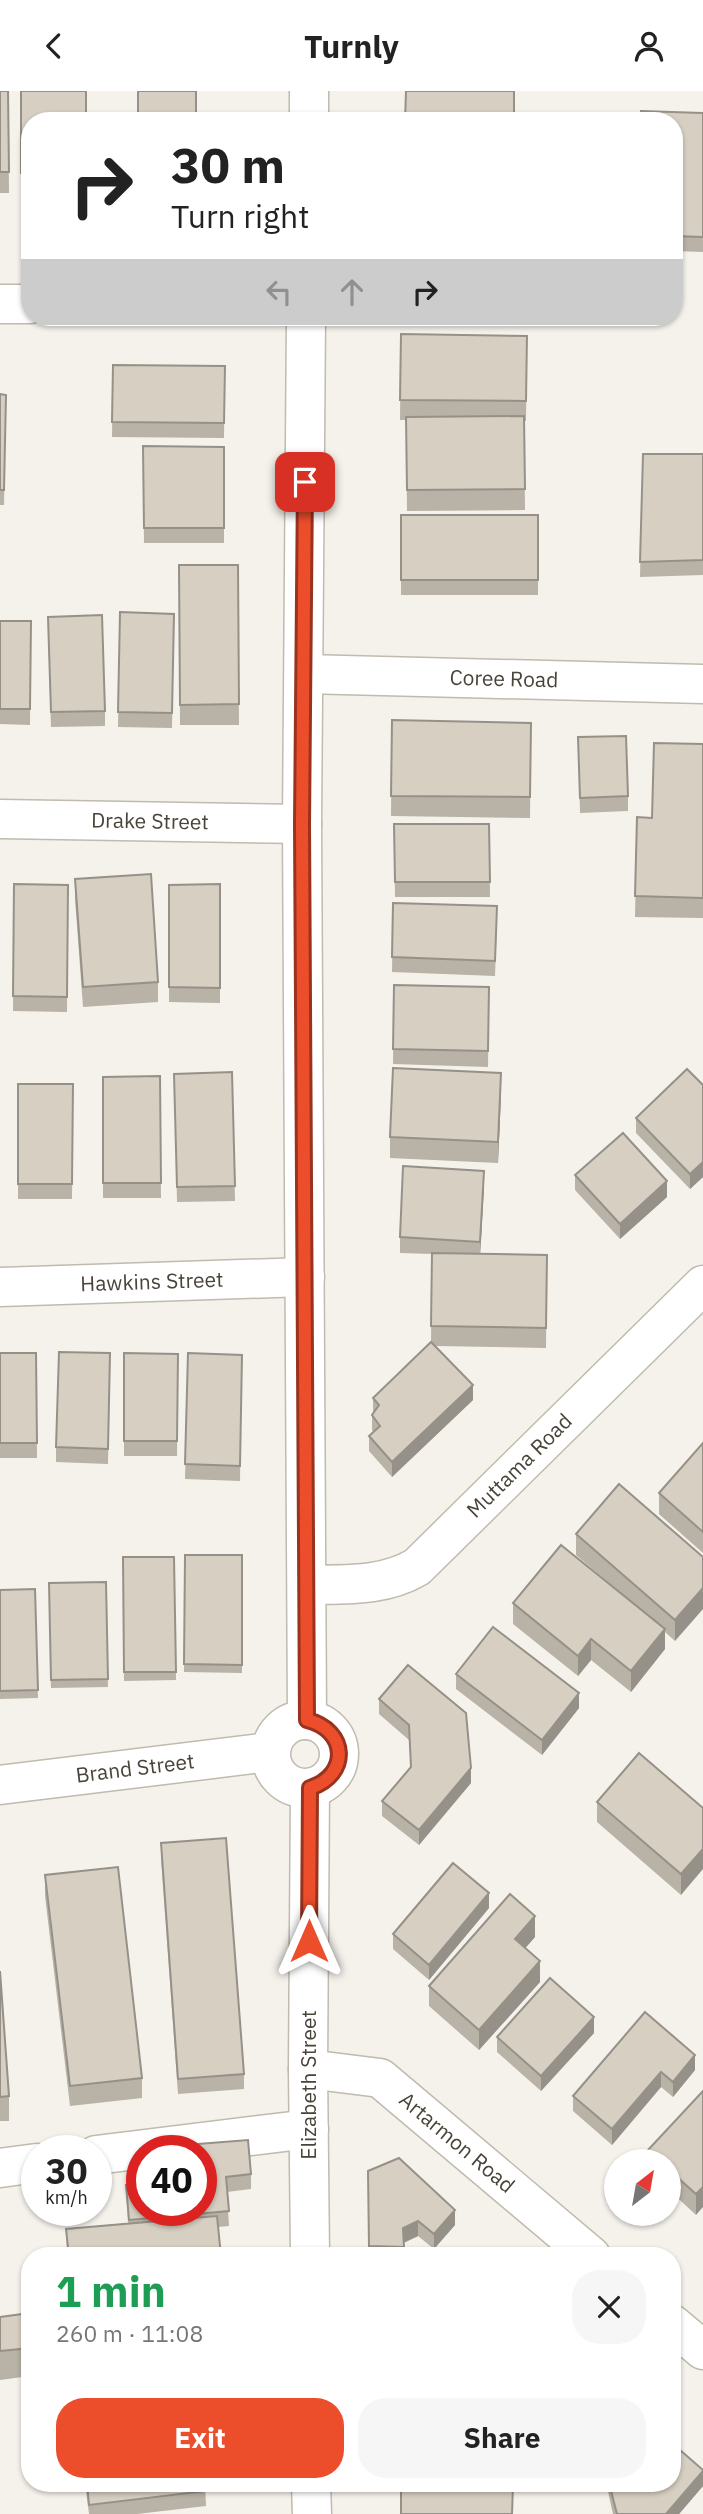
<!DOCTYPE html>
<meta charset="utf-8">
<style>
:root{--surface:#fff;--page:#f6f6f6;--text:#222;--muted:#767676;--accent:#ec4e2c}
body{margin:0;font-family:"IBM Plex Sans",sans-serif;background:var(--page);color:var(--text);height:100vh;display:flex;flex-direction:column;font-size:26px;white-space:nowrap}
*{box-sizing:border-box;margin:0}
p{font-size:23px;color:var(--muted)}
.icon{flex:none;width:38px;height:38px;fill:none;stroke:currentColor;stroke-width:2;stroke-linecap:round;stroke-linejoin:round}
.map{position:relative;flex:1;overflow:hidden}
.sheet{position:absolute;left:21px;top:2156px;width:660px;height:245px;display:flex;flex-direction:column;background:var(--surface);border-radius:28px;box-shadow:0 2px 5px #0004}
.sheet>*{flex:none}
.guide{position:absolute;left:21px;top:21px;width:662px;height:214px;border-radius:28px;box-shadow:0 2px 5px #0004;background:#fff;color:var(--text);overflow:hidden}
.needle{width:46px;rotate:31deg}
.tools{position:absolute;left:604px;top:2058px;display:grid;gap:14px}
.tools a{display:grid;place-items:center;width:77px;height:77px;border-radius:50%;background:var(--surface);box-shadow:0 2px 5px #0004;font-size:35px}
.speed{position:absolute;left:21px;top:2044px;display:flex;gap:14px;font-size:35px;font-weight:700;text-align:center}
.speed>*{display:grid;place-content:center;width:91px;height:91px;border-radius:50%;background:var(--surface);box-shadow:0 2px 5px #0004;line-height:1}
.speed small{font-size:18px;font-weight:400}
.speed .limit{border:10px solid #d22;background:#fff;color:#111}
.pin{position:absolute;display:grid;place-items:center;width:60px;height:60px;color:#fff;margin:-30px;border-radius:14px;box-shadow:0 4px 10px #0006}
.me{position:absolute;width:77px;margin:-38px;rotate:0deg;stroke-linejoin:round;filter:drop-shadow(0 0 5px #0008)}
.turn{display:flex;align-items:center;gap:24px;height:147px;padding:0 35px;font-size:32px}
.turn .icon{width:91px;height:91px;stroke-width:2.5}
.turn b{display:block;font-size:49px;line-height:60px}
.lanes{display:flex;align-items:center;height:66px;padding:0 35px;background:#0003;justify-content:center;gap:35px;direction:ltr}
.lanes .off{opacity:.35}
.round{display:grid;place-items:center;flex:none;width:74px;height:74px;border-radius:28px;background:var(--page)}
.summary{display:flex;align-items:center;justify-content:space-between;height:119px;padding:0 35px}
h1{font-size:42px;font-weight:800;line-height:52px;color:#1e9e55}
.primary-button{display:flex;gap:14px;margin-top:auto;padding:14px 35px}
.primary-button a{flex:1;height:80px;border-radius:28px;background:var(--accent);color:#fff;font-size:28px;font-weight:800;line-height:80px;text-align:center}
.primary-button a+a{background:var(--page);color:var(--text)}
header{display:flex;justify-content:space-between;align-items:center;height:91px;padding:0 35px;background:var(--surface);font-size:32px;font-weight:800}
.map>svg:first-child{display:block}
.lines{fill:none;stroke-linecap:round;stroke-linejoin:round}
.minor-casing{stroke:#c0baaf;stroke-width:41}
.minor{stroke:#fff;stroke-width:38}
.wall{fill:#b8b2a7}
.shaded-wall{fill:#969188}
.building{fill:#d6cfc2;stroke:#969188;stroke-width:2}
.route-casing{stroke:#99331d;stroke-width:18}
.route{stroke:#ec4e2c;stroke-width:12}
.labels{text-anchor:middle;stroke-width:7;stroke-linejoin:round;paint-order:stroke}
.street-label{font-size:21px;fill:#49443a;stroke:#fff}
</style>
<header><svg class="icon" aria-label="back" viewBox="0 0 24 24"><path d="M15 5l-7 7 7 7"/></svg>Turnly<svg class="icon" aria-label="person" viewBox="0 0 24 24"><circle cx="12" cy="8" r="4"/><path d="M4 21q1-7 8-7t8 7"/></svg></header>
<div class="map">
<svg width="703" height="2423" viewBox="0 0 703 2423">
<rect width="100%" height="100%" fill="#f5f2ec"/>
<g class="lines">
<defs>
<g id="minor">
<polyline points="309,30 309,0"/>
<polyline points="0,213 30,213"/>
<polyline points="306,226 302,733 307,1629"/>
<path id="s1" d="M304 583 703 593"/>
<path id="s2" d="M0 728 302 733"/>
<path id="s3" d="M0 1196 305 1186"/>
<path id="s4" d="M307 1494C346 1493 383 1496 417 1476L703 1194"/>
<circle cx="305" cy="1663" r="34"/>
<path id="s5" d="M0 1694 270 1661"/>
<path id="s6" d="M308 1978 380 1987 591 2165"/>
<polyline points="96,2064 309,2038"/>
<polyline points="0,2077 37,2072"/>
<polyline points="310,2165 308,1978 310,1697"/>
<polyline points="672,2233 703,2259"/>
<polyline points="311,2392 312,2423"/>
</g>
</defs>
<use href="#minor" class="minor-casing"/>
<use href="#minor" class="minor"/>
</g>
<g class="wall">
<polygon points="0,0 8,0 9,102 0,102"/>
<polygon points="21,0 30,30 30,102 21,102"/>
<polygon points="703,22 703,161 674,160 674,30"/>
<rect x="391" y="226" width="110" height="4"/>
<polygon points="401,243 527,245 526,330 524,330 525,419 407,420 406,329 400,329"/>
<polygon points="113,274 225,275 224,347 112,346"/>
<polygon points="0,303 6,304 4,414 0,414"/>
<polygon points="143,355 224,356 224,452 144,452"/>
<polygon points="643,363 703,363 703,484 640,486"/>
<rect x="401" y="424" width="137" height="80"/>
<polygon points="179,474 238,474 239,634 180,634"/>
<polygon points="120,521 174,523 172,637 118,636"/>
<polygon points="0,530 31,530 30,634 0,633"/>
<polygon points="48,541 105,620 105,635 51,636"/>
<polygon points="392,629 531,632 530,727 391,725"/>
<polygon points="578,646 628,705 628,720 580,722"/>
<polygon points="703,653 703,827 635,826 637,726 652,727"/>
<polygon points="394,733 489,733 490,806 395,806"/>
<polygon points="75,788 158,891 158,911 83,916 75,808"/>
<polygon points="14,793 68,794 67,921 13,920"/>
<polygon points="220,793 220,912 169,911 169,794"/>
<polygon points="393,812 497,830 495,885 392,881"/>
<polygon points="394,894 489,896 488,976 393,973"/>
<polygon points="232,981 235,1110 177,1111 174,983"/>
<polygon points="160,985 161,1107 103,1107 103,986"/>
<polygon points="18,993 73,993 72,1108 18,1108"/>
<polygon points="703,994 703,1086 690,1098 636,1042 636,1027"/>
<polygon points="501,1002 498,1072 390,1067 390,1046"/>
<polygon points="575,1084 667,1106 620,1148 575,1099"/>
<polygon points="484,1095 480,1162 547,1164 546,1257 435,1255 473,1309 392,1386 369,1360 369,1345 373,1341 372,1339 372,1324 373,1322 373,1307 431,1252 432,1163 400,1162 400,1146"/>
<polygon points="0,1262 36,1262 37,1367 0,1367"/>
<polygon points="110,1262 108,1373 56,1371 56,1356"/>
<polygon points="124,1262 178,1263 177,1365 124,1365"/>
<polygon points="188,1262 242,1264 240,1390 185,1388"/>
<polygon points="703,1352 703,1462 659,1423 659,1402"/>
<polygon points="576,1443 703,1466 675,1550 665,1541 665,1558 631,1601 591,1569 578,1585 513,1533 513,1512 609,1492 576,1464"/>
<polygon points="185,1464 242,1464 242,1582 184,1581"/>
<polygon points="123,1466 174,1466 176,1589 124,1590"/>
<polygon points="106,1491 108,1596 51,1597 49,1492"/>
<polygon points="35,1498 38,1607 0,1608 0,1499"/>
<polygon points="408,1574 471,1692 419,1754 382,1725 382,1710 411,1677 409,1649 379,1623 379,1608"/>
<polygon points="456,1583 579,1617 542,1664 456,1598"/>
<polygon points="597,1711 703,1717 681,1804 597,1731"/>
<polygon points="161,1752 244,1983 244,1998 178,2003 161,1767"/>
<polygon points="45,1784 142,1987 142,2007 70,2015 45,1805"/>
<polygon points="489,1817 429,1889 393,1858 393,1843"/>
<polygon points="535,1846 525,1857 540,1891 479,1959 429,1915 429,1895"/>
<polygon points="0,1880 9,2005 9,2030 0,2030"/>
<polygon points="645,1921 695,1979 673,2006 661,1996 612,2054 573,2020 573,2005"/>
<polygon points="594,1942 541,2000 497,1961 497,1946"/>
<polygon points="703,2000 696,2124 668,2098 668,2070 648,2070 648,2059"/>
<polygon points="201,2060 251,2083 251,2098 227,2101 229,2135 218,2136 221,2165 67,2165 66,2138 128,2132 126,2094 142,2119"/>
<polygon points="368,2080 455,2134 434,2158 418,2145 404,2152 404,2165 369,2165"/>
<polygon points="30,2222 30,2285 0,2289 0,2226"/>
<polygon points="85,2392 205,2392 206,2415 137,2423 89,2423"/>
<polygon points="606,2392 672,2392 703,2395 679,2423 613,2423"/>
</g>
<g class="shaded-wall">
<polygon points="501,982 501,1002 498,1072 498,1051"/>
<polygon points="703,1071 703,1086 690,1098 690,1083"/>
<polygon points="484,1080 484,1095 480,1166 480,1151"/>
<polygon points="667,1090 667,1106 620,1148 620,1133"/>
<polygon points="473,1294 473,1309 392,1386 392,1371"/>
<polygon points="703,1497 703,1518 675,1550 675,1529"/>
<polygon points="665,1538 665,1558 631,1601 631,1580"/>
<polygon points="591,1548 591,1569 578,1585 578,1565"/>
<polygon points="579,1602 579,1617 542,1664 542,1649"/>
<polygon points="471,1677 471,1692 419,1754 419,1739"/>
<polygon points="703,1758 703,1778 681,1804 681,1783"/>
<polygon points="489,1802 489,1817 429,1889 429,1874"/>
<polygon points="535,1825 535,1846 515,1869 515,1848"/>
<polygon points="540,1870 540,1891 479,1959 479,1939"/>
<polygon points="594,1926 594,1942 541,2000 541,1985"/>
<polygon points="695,1964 695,1979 673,2006 673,1991"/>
<polygon points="661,1981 661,1996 612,2054 612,2038"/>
<polygon points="703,2096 703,2116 696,2124 696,2103"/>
<polygon points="455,2119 455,2134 434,2158 434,2143"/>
<polygon points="418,2130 418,2145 403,2152 403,2137"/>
<polygon points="703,2380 703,2395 679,2423 666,2423"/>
</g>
<g class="building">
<polygon points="0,0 8,0 9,81 0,81"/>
<polygon points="21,0 86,0 86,30 30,30 30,82 21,82"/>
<rect x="138" y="0" width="58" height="30"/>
<polygon points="406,0 514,0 514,30 405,30"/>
<polygon points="641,20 703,22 703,146 674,145 674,30 642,30"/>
<polygon points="401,243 527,245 526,310 400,309"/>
<polygon points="113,274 225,275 224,332 112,331"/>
<polygon points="0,303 6,304 4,399 0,399"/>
<polygon points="524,325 525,398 407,399 406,326"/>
<polygon points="143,355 224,356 224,437 144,437"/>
<polygon points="643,363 703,363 703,469 640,471"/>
<rect x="401" y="424" width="137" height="65"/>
<polygon points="179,474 238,474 239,613 180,614"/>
<polygon points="120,521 174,523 172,622 118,621"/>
<polygon points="102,524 105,620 51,621 48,526"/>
<polygon points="0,530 31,530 30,618 0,618"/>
<polygon points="392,629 531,632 530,706 391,705"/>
<polygon points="626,645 628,705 580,707 578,646"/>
<polygon points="654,652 703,653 703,807 635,805 637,726 652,727"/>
<polygon points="394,733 489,733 490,791 395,791"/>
<polygon points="151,783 158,891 83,896 75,788"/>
<polygon points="14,793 68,794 67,906 13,905"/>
<polygon points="220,793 220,897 169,896 169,794"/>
<polygon points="393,812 497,815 495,870 392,866"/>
<polygon points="394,894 489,896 488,960 393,958"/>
<polygon points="393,977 501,982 498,1051 390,1046"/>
<polygon points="687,978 703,994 703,1071 690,1083 636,1027"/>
<polygon points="232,981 235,1095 177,1096 174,983"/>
<polygon points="160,985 161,1092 103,1092 103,986"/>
<polygon points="18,993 73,993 72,1093 18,1093"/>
<polygon points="623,1042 667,1090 620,1133 575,1084"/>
<polygon points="403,1075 484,1080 480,1151 400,1146"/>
<polygon points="432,1162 547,1164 546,1237 431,1235"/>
<polygon points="431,1251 473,1294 392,1371 369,1345 380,1335 372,1324 379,1314 373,1307"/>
<polygon points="59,1261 110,1262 108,1358 56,1356"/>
<polygon points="0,1262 36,1262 37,1352 0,1352"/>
<polygon points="124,1262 178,1263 177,1350 124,1350"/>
<polygon points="188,1262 242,1264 240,1375 185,1373"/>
<polygon points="703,1352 703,1441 659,1402"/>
<polygon points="619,1393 703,1466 703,1497 675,1529 576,1443"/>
<polygon points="561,1454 665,1538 631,1580 591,1548 578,1565 513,1512"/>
<polygon points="185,1464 242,1464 242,1574 184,1573"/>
<polygon points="123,1466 174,1466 176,1581 124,1581"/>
<polygon points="106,1491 108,1588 51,1589 49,1492"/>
<polygon points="35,1498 38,1599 0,1600 0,1499"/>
<polygon points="493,1536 579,1602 542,1649 456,1583"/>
<polygon points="408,1574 466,1622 471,1677 419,1739 382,1710 411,1676 409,1634 379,1608"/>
<polygon points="639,1662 703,1717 703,1758 681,1783 597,1711"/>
<polygon points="226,1747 244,1983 178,1988 161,1752"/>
<polygon points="453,1772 489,1802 429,1874 393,1843"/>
<polygon points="118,1776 142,1987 70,1995 45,1784"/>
<polygon points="510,1803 535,1825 515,1848 540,1870 479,1939 429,1895"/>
<polygon points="0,1880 9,2005 0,2006"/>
<polygon points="550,1887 594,1926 541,1985 497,1946"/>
<polygon points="645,1921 695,1964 673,1991 661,1981 612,2038 573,2005"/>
<polygon points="703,2000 703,2096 696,2103 668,2078 668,2070 660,2070 648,2059"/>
<polygon points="248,2049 251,2083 226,2086 229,2120 129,2129 126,2094 142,2093 142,2119 201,2119 201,2060 161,2060 160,2056"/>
<polygon points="399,2067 455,2119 434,2143 418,2130 403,2137 404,2156 369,2155 368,2080"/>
<polygon points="217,2125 221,2165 69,2165 66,2138"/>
<polygon points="30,2222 30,2257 0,2260 0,2226"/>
<polygon points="672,2352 703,2379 703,2380 666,2423 617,2423 609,2392 672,2392"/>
<polygon points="87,2392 205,2392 206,2400 89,2414"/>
<polygon points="401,2392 465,2392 513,2394 512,2423 401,2423"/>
</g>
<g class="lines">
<defs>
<path id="route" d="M305 391 302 733 307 1629C348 1639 350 1684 310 1697L309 1850"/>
</defs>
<use href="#route" class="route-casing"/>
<use href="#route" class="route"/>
</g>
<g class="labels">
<g class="street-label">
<text dy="7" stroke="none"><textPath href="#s1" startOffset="200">Coree Road</textPath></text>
<text dy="7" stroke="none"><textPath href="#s2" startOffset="150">Drake Street</textPath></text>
<text dy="7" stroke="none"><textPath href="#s3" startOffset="152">Hawkins Street</textPath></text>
<text dy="7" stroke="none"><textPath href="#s4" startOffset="257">Muttama Road</textPath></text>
<text dy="7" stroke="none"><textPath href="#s5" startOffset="136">Brand Street</textPath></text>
<text transform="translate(309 1994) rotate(-90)" y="7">Elizabeth Street</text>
<text dy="7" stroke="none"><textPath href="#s6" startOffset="173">Artarmon Road</textPath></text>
</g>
</g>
</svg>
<div class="tools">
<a><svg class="needle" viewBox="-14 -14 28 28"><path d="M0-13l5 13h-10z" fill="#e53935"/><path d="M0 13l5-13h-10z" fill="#767676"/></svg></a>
</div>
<div class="speed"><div>30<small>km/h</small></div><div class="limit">40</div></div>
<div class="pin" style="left:305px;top:391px;background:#d93025"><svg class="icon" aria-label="arrive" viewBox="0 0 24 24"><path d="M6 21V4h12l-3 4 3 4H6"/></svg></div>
<svg class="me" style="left:309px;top:1850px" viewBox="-20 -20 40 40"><path d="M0-17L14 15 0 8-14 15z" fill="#ec4e2c" stroke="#fff" stroke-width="4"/></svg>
<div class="guide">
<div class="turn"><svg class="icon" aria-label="right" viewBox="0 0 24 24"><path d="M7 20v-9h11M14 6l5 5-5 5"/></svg><div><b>30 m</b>Turn right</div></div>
<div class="lanes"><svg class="icon off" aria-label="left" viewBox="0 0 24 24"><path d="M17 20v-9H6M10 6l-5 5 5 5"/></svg><svg class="icon off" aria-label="ahead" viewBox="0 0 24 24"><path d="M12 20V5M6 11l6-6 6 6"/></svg><svg class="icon" aria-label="right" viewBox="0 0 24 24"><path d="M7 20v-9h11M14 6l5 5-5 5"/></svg></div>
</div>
<section class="sheet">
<div class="summary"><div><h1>1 min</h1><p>260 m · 11:08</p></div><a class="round"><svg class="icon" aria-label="close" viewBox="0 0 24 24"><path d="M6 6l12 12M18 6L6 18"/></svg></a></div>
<div class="primary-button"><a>Exit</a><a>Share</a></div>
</section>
</div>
